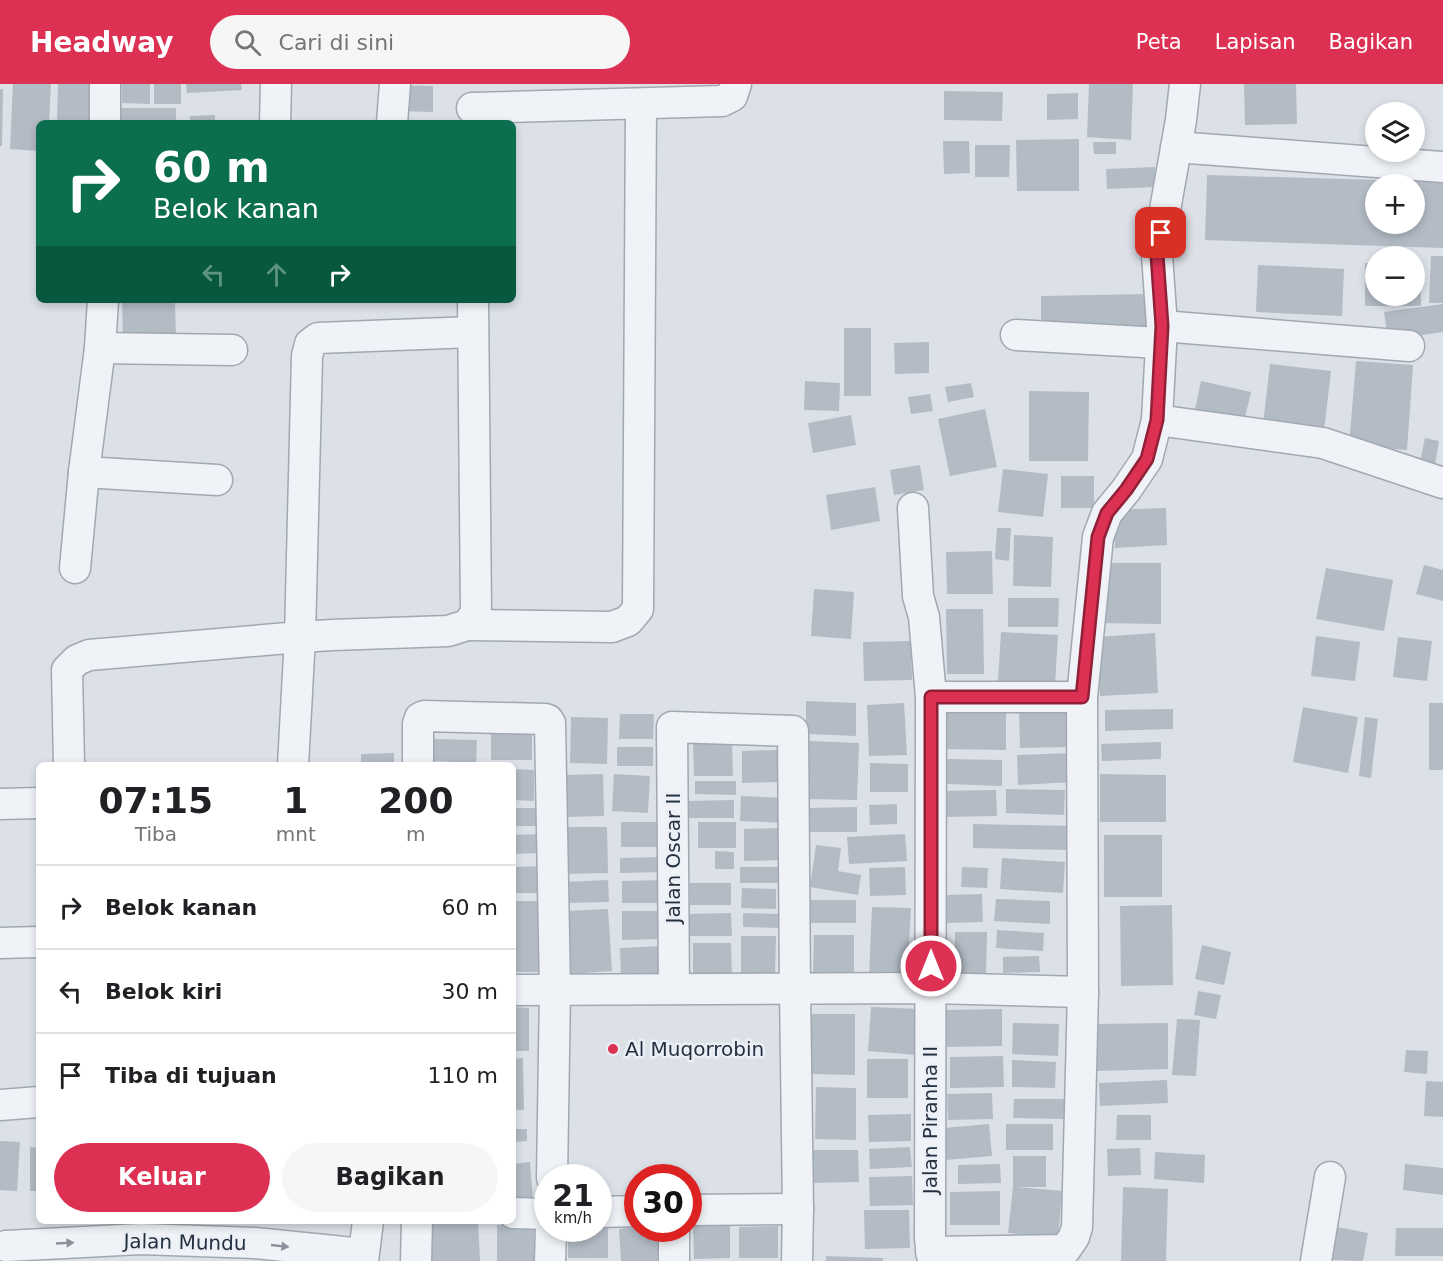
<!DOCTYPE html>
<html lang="id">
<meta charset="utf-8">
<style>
:root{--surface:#fff;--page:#f6f6f6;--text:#202124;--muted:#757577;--line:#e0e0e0;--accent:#dd3154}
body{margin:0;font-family:"DejaVu Sans",sans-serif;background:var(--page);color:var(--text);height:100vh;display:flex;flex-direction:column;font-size:22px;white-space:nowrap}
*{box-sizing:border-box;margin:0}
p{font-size:20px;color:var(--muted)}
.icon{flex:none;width:33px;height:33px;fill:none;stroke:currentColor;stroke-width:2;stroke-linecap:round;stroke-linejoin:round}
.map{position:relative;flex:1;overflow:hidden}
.drawer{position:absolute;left:36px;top:678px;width:480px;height:462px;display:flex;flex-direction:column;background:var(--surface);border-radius:9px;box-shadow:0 3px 9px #0003}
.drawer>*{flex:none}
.banner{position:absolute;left:36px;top:36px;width:480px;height:183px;border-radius:9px;box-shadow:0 3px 9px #0003;background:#0b6e4f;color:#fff;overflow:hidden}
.tools{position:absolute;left:1365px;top:18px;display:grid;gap:12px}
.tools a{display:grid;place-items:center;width:60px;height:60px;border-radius:50%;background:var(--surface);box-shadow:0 3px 9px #0003;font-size:30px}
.speed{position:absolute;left:534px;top:1080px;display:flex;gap:12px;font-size:30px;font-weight:700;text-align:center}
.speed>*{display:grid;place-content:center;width:78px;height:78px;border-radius:50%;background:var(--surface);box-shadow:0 3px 9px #0003;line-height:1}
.speed small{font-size:15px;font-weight:400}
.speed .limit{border:9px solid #d22;background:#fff;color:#111}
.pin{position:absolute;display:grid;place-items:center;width:51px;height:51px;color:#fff;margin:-26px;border-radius:12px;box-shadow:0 3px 9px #0006}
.me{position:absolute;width:66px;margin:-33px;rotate:0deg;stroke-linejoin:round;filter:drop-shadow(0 0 4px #0008)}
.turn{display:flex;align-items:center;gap:21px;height:126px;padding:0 18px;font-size:27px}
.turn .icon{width:78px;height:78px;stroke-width:2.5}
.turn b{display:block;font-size:42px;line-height:51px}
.lanes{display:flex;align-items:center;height:57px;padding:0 18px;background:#0003;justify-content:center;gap:30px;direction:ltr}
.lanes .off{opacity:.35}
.eta{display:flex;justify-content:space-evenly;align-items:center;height:102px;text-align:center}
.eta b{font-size:36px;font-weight:600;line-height:42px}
.cta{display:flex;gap:12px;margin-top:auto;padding:12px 18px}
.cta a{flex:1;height:69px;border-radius:36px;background:var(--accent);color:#fff;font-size:24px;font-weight:600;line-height:69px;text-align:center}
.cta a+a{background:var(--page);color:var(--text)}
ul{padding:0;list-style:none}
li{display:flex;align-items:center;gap:18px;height:84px;padding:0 18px;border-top:2px solid var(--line)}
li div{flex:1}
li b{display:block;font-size:22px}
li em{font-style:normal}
header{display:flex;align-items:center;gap:36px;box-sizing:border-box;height:84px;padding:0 30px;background:var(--accent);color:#fff}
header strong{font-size:28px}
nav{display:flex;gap:33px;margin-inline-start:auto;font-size:21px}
.search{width:420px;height:54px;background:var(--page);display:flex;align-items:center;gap:15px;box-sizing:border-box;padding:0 21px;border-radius:33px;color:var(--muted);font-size:22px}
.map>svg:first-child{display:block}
.building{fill:#b3bbc5;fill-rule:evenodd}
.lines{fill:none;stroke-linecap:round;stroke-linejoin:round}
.minor-casing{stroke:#a1a8b2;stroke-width:33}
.minor{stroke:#eff2f6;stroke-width:30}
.oneway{fill:#8a919b}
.route-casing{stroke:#902037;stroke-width:15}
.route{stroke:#dd3154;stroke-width:10}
.poi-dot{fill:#dd3154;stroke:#ecf0f6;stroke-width:2}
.labels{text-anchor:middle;stroke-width:5;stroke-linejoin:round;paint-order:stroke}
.street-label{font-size:20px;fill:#243040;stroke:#ecf0f6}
.poi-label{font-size:20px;fill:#243040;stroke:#ecf0f6;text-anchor:start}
</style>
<header>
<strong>Headway</strong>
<div class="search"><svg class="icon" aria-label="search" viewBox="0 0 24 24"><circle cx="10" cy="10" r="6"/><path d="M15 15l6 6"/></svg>Cari di sini</div>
<nav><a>Peta</a><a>Lapisan</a><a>Bagikan</a></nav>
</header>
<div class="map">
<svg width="1443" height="1177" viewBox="0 0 1443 1177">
<rect width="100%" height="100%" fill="#dce1e8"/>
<g class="building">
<polygon points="13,0 51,0 49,39 39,39 39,67 10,65"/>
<polygon points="58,0 97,0 95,39 57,39"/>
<polygon points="122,0 150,0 150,20 122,19"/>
<rect x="154" y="0" width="27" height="20"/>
<polygon points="186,0 241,0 242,6 187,9"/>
<polygon points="1089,0 1133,0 1131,56 1087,53"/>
<polygon points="1244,0 1296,0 1297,40 1245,41"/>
<polygon points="398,1 433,2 433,28 397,27"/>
<polygon points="0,5 3,5 2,62 0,62"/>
<polygon points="944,7 1003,8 1002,37 944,36"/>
<polygon points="1078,9 1078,35 1047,36 1047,10"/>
<rect x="119" y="24" width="57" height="15"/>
<polygon points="215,31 215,39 190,39 190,32"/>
<polygon points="396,35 436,37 436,39 396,39"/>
<polygon points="325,37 345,37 345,39 324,39"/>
<polygon points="1079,55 1079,107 1017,107 1016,56"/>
<polygon points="943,57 969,57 970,89 944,90"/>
<polygon points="1093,58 1116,58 1116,70 1094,70"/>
<polygon points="975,61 1010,61 1009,93 975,93"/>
<polygon points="1155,83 1156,103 1107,105 1106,85"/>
<path d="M1207 91 1443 98V164L1205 156ZM1376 100H1414V140H1376Z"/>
<polygon points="1431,172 1443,172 1443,219 1429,219"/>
<polygon points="1365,179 1376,179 1376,212 1414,212 1414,179 1421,179 1421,222 1365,222"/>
<polygon points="1258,181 1344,185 1342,232 1256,228"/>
<polygon points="1147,210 1148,246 1041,248 1041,212"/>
<polygon points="122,216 175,216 176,255 123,256"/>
<polygon points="1443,220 1443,248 1388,256 1384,228"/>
<rect x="844" y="244" width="27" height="68"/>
<polygon points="929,258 929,289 895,290 894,259"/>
<polygon points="1356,277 1413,281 1407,366 1349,361"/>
<polygon points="1270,280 1331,287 1324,347 1263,340"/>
<polygon points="805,297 840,299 839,327 804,326"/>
<polygon points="1201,297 1251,308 1242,346 1193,335"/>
<polygon points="971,299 974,313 948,318 945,303"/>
<polygon points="1029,307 1089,308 1088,377 1029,377"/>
<polygon points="930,310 933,327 911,330 908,313"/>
<polygon points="985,325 997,383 950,392 938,335"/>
<polygon points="851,331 856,361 813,369 808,339"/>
<polygon points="1425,354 1439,357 1435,381 1420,378"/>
<polygon points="920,381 924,406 894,411 890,386"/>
<polygon points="1003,385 1048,390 1043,433 998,428"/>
<rect x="1061" y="392" width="33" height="32"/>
<polygon points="875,403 880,437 831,446 826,411"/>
<polygon points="1166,424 1167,461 1115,464 1113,426"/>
<polygon points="997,444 1011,444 1009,477 995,475"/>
<polygon points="1014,451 1053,453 1051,503 1013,502"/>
<polygon points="992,467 993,510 947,510 946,468"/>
<polygon points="1098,479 1161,479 1161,540 1097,539"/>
<polygon points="1424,481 1443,486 1443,517 1416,510"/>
<polygon points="1326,484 1393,496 1384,547 1316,535"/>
<polygon points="814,505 854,508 851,555 811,552"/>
<polygon points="1008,514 1059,514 1058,543 1008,543"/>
<polygon points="946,525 983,525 984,590 947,590"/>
<polygon points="1001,548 1058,551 1055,600 998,597"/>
<polygon points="1155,549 1158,609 1100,612 1097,553"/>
<polygon points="1316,552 1360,558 1355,597 1311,592"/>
<polygon points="1398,553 1432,557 1427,597 1393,593"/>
<polygon points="911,557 912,596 864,597 863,558"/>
<polygon points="806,617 856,619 856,652 806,650"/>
<polygon points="904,619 907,671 869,672 867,621"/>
<rect x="1429" y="619" width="14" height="67"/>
<polygon points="942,623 1006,624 1006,666 942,665"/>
<polygon points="1303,623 1358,633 1348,689 1293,678"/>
<polygon points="1070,624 1070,663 1020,664 1019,625"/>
<polygon points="1173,625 1173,645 1105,647 1105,626"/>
<polygon points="620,630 654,630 653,655 619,655"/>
<polygon points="571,633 608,634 607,680 570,679"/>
<polygon points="1365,633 1378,635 1371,694 1359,692"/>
<polygon points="532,645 532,676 491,676 491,646"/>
<polygon points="434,655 477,656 476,679 433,677"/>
<polygon points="809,657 859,659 857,716 807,715"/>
<polygon points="1161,658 1161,675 1102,677 1101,660"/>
<polygon points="732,659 733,692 694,692 693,660"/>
<rect x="617" y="663" width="36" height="19"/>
<polygon points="777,666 777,698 742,699 742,667"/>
<polygon points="394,669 394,681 361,681 361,670"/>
<polygon points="1073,669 1074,698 1018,701 1017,671"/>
<polygon points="947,675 1002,676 1002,702 947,700"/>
<polygon points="870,679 908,680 908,708 870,708"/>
<polygon points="513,685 534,686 534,717 513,716"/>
<polygon points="603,690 604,732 565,733 564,691"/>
<polygon points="614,690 650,692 648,729 612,727"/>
<polygon points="1100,690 1166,691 1166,738 1100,738"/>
<polygon points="695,697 736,697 736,711 695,710"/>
<polygon points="1006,705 1065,706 1064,731 1006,729"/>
<polygon points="996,706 997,732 940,733 939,707"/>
<polygon points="741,712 785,714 784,739 740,737"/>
<polygon points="734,716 734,734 689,734 688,717"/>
<polygon points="897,720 897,740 870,741 869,721"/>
<polygon points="857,723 857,748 808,748 807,724"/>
<rect x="513" y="724" width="27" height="18"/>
<polygon points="621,738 660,738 661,763 621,763"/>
<rect x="698" y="738" width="38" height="26"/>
<polygon points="973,740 1072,742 1071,766 973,764"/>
<polygon points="563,743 607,743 608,789 563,790"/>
<polygon points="780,744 781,776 744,777 744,745"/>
<polygon points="539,750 539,769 513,770 513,751"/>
<polygon points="905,750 907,777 849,780 847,753"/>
<rect x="1104" y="751" width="58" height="62"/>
<polygon points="816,761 841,764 838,787 861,791 858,811 810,803"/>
<polygon points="715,767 734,768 734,785 715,785"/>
<polygon points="662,773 662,788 620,789 620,774"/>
<polygon points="1002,774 1065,778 1063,809 1000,805"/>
<polygon points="548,782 548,809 513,809 513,783"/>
<rect x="740" y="783" width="38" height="16"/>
<polygon points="905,783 906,811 870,812 869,784"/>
<polygon points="962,783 988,784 987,804 961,803"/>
<polygon points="608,796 609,818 565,819 565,798"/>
<polygon points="662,796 662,819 622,819 622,797"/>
<rect x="690" y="799" width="41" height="22"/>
<polygon points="742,804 776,805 776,825 741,824"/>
<polygon points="982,810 983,838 946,839 945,811"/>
<polygon points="996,815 1050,817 1050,840 994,837"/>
<polygon points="807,816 856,816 856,839 806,839"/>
<polygon points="513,817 544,817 545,888 513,888"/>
<polygon points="1172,821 1173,901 1121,902 1120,822"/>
<polygon points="872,823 911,824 907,894 869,893"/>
<polygon points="608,825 612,887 568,890 565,827"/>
<polygon points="622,827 660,827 660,855 622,856"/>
<polygon points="731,829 732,852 686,852 686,830"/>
<polygon points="743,829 778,830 778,844 743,843"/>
<polygon points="997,846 1044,849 1043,867 996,864"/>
<polygon points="955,848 987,848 986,890 955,890"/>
<polygon points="814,851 854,851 854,890 813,890"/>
<polygon points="741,852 776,852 775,891 741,890"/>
<polygon points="693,859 731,859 732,892 693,892"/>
<polygon points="1202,861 1231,868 1224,901 1195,895"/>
<polygon points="661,862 661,891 621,892 620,864"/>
<polygon points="1039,872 1040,888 1003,889 1003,873"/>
<polygon points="1198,907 1221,911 1216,935 1194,931"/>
<polygon points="513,923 529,924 529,967 513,967"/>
<polygon points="871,923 920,925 917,971 868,967"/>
<polygon points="1002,925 1002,962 945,963 945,926"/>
<polygon points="812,930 855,930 855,991 812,990"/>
<polygon points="1177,935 1200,936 1196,992 1172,991"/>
<polygon points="1013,939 1059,940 1058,972 1012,970"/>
<polygon points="1168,939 1168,985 1097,987 1096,940"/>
<polygon points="1406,966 1428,967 1427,990 1404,988"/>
<polygon points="1003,972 1004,1003 950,1004 950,973"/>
<polygon points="523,974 524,1026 513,1026 513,975"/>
<rect x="867" y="975" width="41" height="39"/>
<polygon points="1012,976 1056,978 1055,1004 1012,1003"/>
<polygon points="1167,996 1168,1019 1100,1022 1099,999"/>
<polygon points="1426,997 1443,998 1443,1033 1424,1032"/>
<polygon points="816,1003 856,1004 856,1056 815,1055"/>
<polygon points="992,1009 993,1035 948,1036 947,1010"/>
<polygon points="1014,1015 1064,1015 1064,1035 1013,1034"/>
<polygon points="911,1030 911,1057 869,1058 868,1031"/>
<polygon points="1117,1031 1151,1031 1151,1056 1116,1056"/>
<polygon points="989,1040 992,1072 946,1076 944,1044"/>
<rect x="1006" y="1040" width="47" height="26"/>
<polygon points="513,1045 527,1045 527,1057 513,1058"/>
<polygon points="0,1057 20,1058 17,1107 0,1106"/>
<polygon points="30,1063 39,1064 39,1107 30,1107"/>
<polygon points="910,1063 912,1083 870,1085 869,1065"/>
<polygon points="1140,1064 1141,1091 1108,1092 1107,1065"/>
<polygon points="809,1066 858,1066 859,1098 810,1099"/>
<polygon points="1155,1068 1205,1071 1204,1099 1154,1095"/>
<polygon points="1013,1072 1046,1072 1046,1103 1017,1103 1062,1107 1058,1154 1008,1149 1013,1103"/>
<polygon points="530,1078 533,1116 513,1118 513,1080"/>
<polygon points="1000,1080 1001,1099 958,1100 958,1081"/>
<polygon points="1405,1080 1443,1084 1443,1111 1403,1106"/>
<polygon points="912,1092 913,1121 870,1122 869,1093"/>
<polygon points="1123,1103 1168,1105 1166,1177 1121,1177"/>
<polygon points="1000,1107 1000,1141 950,1141 950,1108"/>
<polygon points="864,1126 909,1126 910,1164 865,1165"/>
<polygon points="429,1137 478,1137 480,1177 430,1177"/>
<polygon points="497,1141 534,1142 534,1177 497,1177"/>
<polygon points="693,1141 730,1141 730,1174 694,1175"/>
<polygon points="778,1142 778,1174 739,1174 739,1143"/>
<polygon points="638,1143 638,1144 659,1144 661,1177 621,1177 619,1145"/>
<polygon points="1337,1143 1368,1149 1363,1177 1331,1176"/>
<rect x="568" y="1144" width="40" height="30"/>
<polygon points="1396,1144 1443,1144 1443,1172 1395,1172"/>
<polygon points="826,1172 883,1174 883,1177 826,1177"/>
</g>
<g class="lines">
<defs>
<g id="minor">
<polyline points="472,24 722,17 732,12 736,0"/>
<polyline points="105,39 105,0"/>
<polyline points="275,39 276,0"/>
<polyline points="392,39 395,0"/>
<polyline points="1176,63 1443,83"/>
<polyline points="1162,242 1409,262"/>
<polyline points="1016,251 1161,259"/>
<polyline points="100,264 232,266"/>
<polyline points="1157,336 1323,359 1443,399"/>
<polyline points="84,388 217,396"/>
<polyline points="913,424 918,512 924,533 931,613 930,1155 933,1177"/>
<polyline points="75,484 84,388 100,264 103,216"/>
<polyline points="467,541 612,543 628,537 638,525 641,20"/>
<polyline points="931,613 1082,613"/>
<polyline points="69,681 67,586 77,576 89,571 300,553 307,272 310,260 318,254 473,248"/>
<polyline points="293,681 300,553 332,551 448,547 467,541 476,529 473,216"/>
<polyline points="418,681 418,640 420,634 424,632 545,635 548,636 550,639 555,906 552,1094"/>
<polyline points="0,720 39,719"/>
<polyline points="0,859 39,858"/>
<polyline points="674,905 672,643 793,647 795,905 798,1125 797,1177"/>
<polyline points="513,906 931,904 1083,908"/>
<polyline points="0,1021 39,1018"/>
<polyline points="688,1126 798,1125"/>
<polyline points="598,1128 638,1127"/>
<polyline points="513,1129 548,1130"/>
<polyline points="674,1144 674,1177"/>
<polyline points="6,1162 141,1155 255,1159 363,1170"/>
<polyline points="931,1168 1065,1166 1074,1153 1077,1143 1083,908 1082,613 1098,453 1107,429 1126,406 1147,375 1157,336 1162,242 1157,171 1181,36 1185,0"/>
<polyline points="363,1177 368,1137"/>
<polyline points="416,1177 417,1137"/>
<polyline points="550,1177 551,1144"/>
<polyline points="1316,1177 1330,1093"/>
</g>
</defs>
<use href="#minor" class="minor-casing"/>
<use href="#minor" class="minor"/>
</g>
<defs><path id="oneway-solid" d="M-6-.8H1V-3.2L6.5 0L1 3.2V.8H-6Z" transform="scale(1.5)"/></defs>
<g class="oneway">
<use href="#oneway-solid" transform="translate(65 1159) rotate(-3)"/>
<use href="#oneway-solid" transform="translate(280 1162) rotate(6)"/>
</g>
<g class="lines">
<defs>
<polyline id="route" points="931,882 931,613 1082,613 1098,453 1107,429 1126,406 1147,375 1157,336 1162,242 1157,171 1161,149"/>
</defs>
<use href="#route" class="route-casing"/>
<use href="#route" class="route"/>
</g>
<circle class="poi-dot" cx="613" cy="965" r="6"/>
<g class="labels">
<g class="street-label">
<text transform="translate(673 774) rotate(-90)" y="7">Jalan Oscar II</text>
<text transform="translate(930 1036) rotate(-90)" y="7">Jalan Piranha II</text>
<text transform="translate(185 1158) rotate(1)" y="7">Jalan Mundu</text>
</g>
<g class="poi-label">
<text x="625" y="972">Al Muqorrobin</text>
</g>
</g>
</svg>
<div class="tools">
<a><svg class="icon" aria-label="layers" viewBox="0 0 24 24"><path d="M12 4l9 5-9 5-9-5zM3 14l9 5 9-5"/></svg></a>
<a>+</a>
<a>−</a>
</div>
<div class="speed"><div>21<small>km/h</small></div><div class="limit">30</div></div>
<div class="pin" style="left:1161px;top:149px;background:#d93025"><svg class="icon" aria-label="arrive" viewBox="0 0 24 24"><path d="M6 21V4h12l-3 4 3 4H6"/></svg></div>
<svg class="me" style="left:931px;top:882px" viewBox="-20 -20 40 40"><circle r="17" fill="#dd3154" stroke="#fff" stroke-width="3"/><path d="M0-11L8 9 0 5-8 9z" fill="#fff"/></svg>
<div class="banner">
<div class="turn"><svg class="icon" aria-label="right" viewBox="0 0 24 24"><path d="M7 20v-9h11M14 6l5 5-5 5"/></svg><div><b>60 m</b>Belok kanan</div></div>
<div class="lanes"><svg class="icon off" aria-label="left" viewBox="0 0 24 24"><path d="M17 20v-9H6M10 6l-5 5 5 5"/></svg><svg class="icon off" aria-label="ahead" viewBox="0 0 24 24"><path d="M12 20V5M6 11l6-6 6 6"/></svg><svg class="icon" aria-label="right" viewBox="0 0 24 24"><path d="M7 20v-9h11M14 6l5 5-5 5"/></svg></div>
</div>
<section class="drawer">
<div class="eta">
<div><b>07:15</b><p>Tiba</p></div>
<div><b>1</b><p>mnt</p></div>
<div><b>200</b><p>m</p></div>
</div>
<ul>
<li><svg class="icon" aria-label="right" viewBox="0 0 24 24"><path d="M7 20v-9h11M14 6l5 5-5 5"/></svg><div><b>Belok kanan</b></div><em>60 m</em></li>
<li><svg class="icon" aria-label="left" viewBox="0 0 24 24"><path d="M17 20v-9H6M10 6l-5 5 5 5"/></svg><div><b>Belok kiri</b></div><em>30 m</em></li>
<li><svg class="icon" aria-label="arrive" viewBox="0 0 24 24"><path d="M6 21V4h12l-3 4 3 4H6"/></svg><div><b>Tiba di tujuan</b></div><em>110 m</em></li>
</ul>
<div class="cta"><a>Keluar</a><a>Bagikan</a></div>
</section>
</div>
